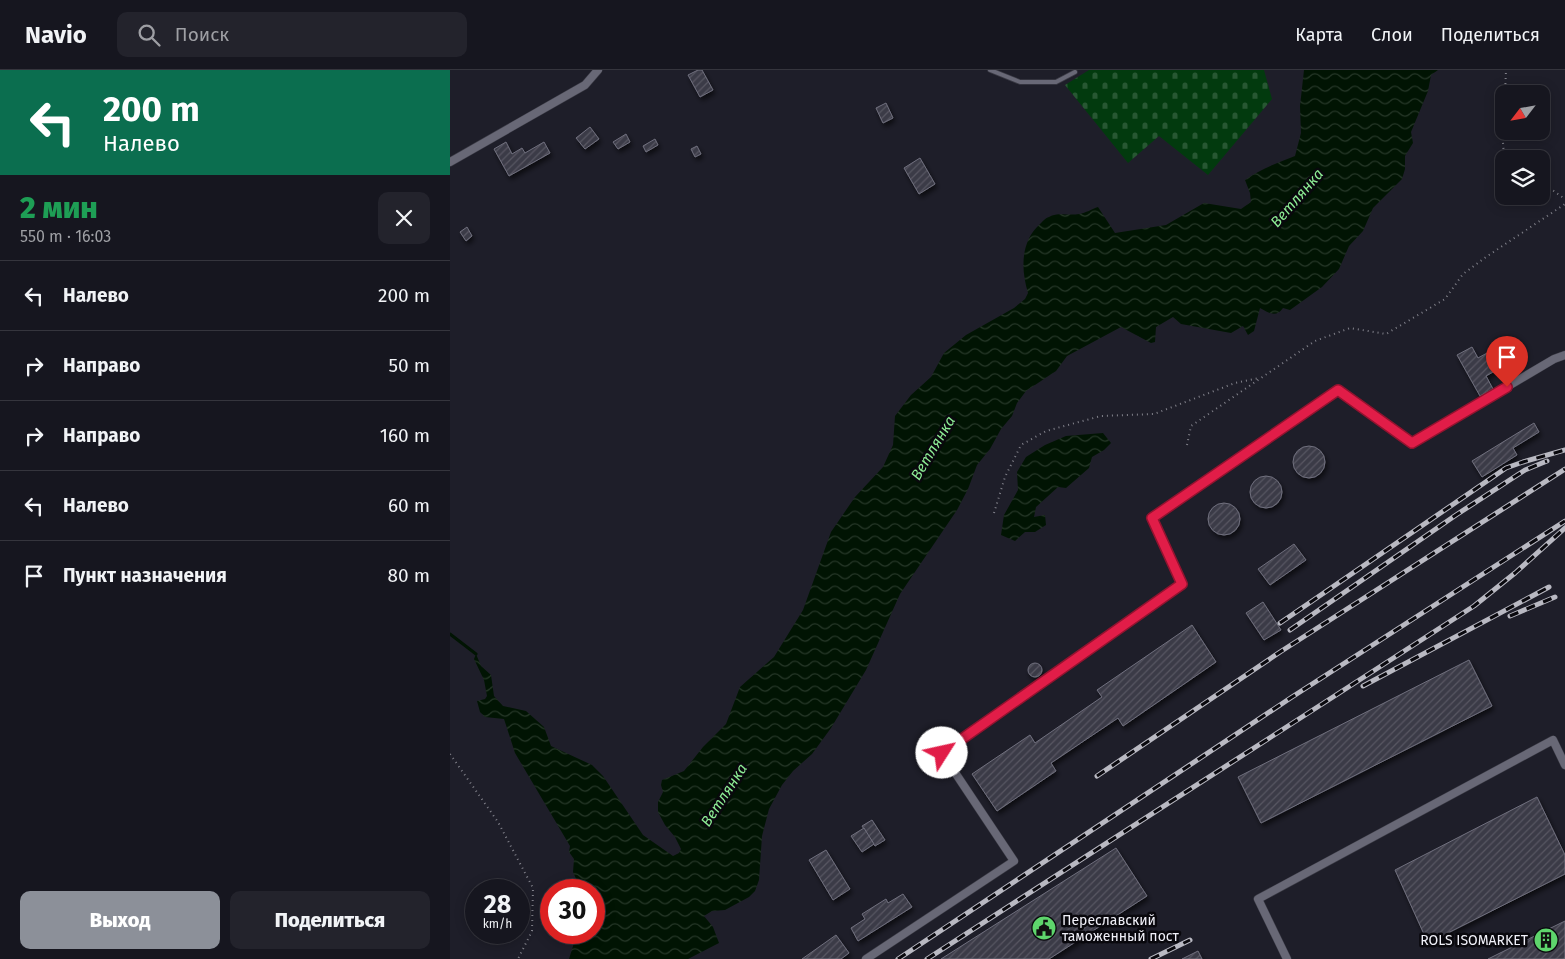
<!DOCTYPE html>
<html lang="ru">
<meta charset="utf-8">
<style>
:root{--surface:#16161f;--page:#23232c;--text:#f1f3f6;--muted:#9e9fa4;--line:#35353d;--accent:#8c9099}
body{margin:0;font-family:"Fira Sans",sans-serif;background:var(--page);color:var(--text);height:100vh;display:flex;flex-direction:column;font-size:19px;white-space:nowrap}
*{box-sizing:border-box;margin:0}
p{font-size:16px;color:var(--muted)}
.icon{flex:none;width:28px;height:28px;fill:none;stroke:currentColor;stroke-width:2;stroke-linecap:round;stroke-linejoin:round}
.map{position:relative;flex:1;overflow:hidden}
.side{display:flex;flex-direction:column;background:var(--surface);width:450px}
.side>*{flex:none}
.banner{background:#0b6e4f;color:#fff;overflow:hidden}
.needle{width:32px;rotate:239deg}
.controls{position:absolute;left:1045px;top:15px;display:grid;gap:10px}
.controls a{display:grid;place-items:center;width:55px;height:55px;border-radius:10px;background:var(--surface);box-shadow:0 2px 12px #0003,0 0 0 1px var(--line);font-size:25px}
.speed{position:absolute;left:15px;top:809px;display:flex;gap:10px;font-size:25px;font-weight:700;text-align:center}
.speed>*{display:grid;place-content:center;width:65px;height:65px;border-radius:50%;background:var(--surface);box-shadow:0 2px 12px #0003,0 0 0 1px var(--line);line-height:1}
.speed small{font-size:12px;font-weight:400}
.speed .limit{border:8px solid #d22;background:#fff;color:#111}
.pin{position:absolute;display:grid;place-items:center;width:42px;height:42px;color:#fff;margin:-51px -21px;border-radius:50% 50% 50% 0;rotate:-45deg;box-shadow:0 0 5px #0007}
.pin .icon{rotate:45deg}
.me{position:absolute;width:55px;margin:-28px;rotate:55deg;stroke-linejoin:round;filter:drop-shadow(0 0 4px #0008)}
.turn{display:flex;align-items:center;gap:18px;height:105px;padding:0 20px;font-size:22px}
.turn .icon{width:65px;height:65px;stroke-width:2.5}
.turn b{display:block;font-size:35px;line-height:42px}
.round{display:grid;place-items:center;flex:none;width:52px;height:52px;border-radius:10px;background:var(--page)}
.overview{display:flex;align-items:center;justify-content:space-between;height:85px;padding:0 20px}
h1{font-size:30px;font-weight:800;line-height:38px;color:#1e9e55}
.primary-button{display:flex;gap:10px;margin-top:auto;padding:10px 20px}
.primary-button a{flex:1;height:58px;border-radius:10px;background:var(--accent);color:#fff;font-size:20px;font-weight:800;line-height:58px;text-align:center}
.primary-button a+a{background:var(--page);color:var(--text)}
ul{padding:0;list-style:none}
li{display:flex;align-items:center;gap:15px;height:70px;padding:0 20px;border-top:1px solid var(--line)}
li div{flex:1}
li b{display:block;font-size:19px}
li em{font-style:normal}
header{display:flex;align-items:center;gap:30px;box-sizing:border-box;height:70px;padding:0 25px;background:var(--surface);border-bottom:1px solid var(--line)}
header strong{font-size:24px}
nav{display:flex;gap:28px;margin-inline-start:auto;font-size:18px}
.search{width:350px;height:45px;background:var(--page);display:flex;align-items:center;gap:12px;box-sizing:border-box;padding:0 18px;border-radius:10px;color:var(--muted);font-size:19px}
main{display:flex;flex:1;min-height:0}
.map>svg:first-child{display:block}
.cemetery{fill:url(#cemetery-stones)}
.water{fill:url(#water-waves)}
.lines{fill:none;stroke-linecap:round;stroke-linejoin:round}
.stream{stroke:#011403;stroke-width:3}
.building{fill:url(#building-hatch);stroke:#70707e;filter:url(#shadow)}
.lane-casing{stroke:#3b3b45;stroke-width:5.5}
.street-casing{stroke:#3b3b45;stroke-width:9}
.path{stroke:#82828b;stroke-width:2;stroke-dasharray:1 4;stroke-linecap:butt}
.lane{stroke:#686876;stroke-width:4}
.street{stroke:#686876;stroke-width:8}
.rail-casing{stroke:#b9b9c2;stroke-width:5}
.rail{stroke:#09080d;stroke-width:3;stroke-dasharray:9;stroke-linecap:butt}
.route-casing{stroke:#92132f;stroke-width:12}
.route{stroke:#e11d48;stroke-width:9}
.labels{text-anchor:middle;stroke-width:5;stroke-linejoin:round;paint-order:stroke}
.poi-label{font-size:14px;fill:#f1f1f9;stroke:#09080d;text-anchor:start}
.water-label{font-size:15px;font-style:italic;fill:#8ded95;stroke:#09080d}
</style>
<header>
<strong>Navio</strong>
<div class="search"><svg class="icon" aria-label="search" viewBox="0 0 24 24"><circle cx="10" cy="10" r="6"/><path d="M15 15l6 6"/></svg>Поиск</div>
<nav><a>Карта</a><a>Слои</a><a>Поделиться</a></nav>
</header>
<main>
<section class="side">
<div class="banner">
<div class="turn"><svg class="icon" aria-label="left" viewBox="0 0 24 24"><path d="M17 20v-9H6M10 6l-5 5 5 5"/></svg><div><b>200 m</b>Налево</div></div>
</div>
<div class="overview"><div><h1>2 мин</h1><p>550 m · 16:03</p></div><a class="round"><svg class="icon" aria-label="close" viewBox="0 0 24 24"><path d="M6 6l12 12M18 6L6 18"/></svg></a></div>
<ul>
<li><svg class="icon" aria-label="left" viewBox="0 0 24 24"><path d="M17 20v-9H6M10 6l-5 5 5 5"/></svg><div><b>Налево</b></div><em>200 m</em></li>
<li><svg class="icon" aria-label="right" viewBox="0 0 24 24"><path d="M7 20v-9h11M14 6l5 5-5 5"/></svg><div><b>Направо</b></div><em>50 m</em></li>
<li><svg class="icon" aria-label="right" viewBox="0 0 24 24"><path d="M7 20v-9h11M14 6l5 5-5 5"/></svg><div><b>Направо</b></div><em>160 m</em></li>
<li><svg class="icon" aria-label="left" viewBox="0 0 24 24"><path d="M17 20v-9H6M10 6l-5 5 5 5"/></svg><div><b>Налево</b></div><em>60 m</em></li>
<li><svg class="icon" aria-label="arrive" viewBox="0 0 24 24"><path d="M6 21V4h12l-3 4 3 4H6"/></svg><div><b>Пункт назначения</b></div><em>80 m</em></li>
</ul>
<div class="primary-button"><a>Выход</a><a>Поделиться</a></div>
</section>
<div class="map">
<svg width="1115" height="889" viewBox="0 0 1115 889">
<defs>
<pattern id="cemetery-stones" width="16" height="16" patternUnits="userSpaceOnUse" patternTransform="scale(1.25)"><rect width="16" height="16" fill="#023a0e"/><path d="M2 7V4a2 2 0 0 1 4 0v3zM10 15v-3a2 2 0 0 1 4 0v3z" fill="#275732"/></pattern>
<pattern id="water-waves" width="16" height="10" patternUnits="userSpaceOnUse" patternTransform="scale(1.25)"><rect width="16" height="10" fill="#011403"/><path d="M0 5q4-4 8 0t8 0" fill="none" stroke="#263728"/></pattern>
<pattern id="building-hatch" width="6" height="6" patternUnits="userSpaceOnUse" patternTransform="scale(1.25)"><rect width="6" height="6" fill="#3b3a47"/><path d="M-1 1l2-2M0 6l6-6M5 7l2-2" fill="none" stroke="#585762"/></pattern>
<filter id="shadow"><feDropShadow dx="2" dy="3.5" stdDeviation="2.5" flood-color="#0009"/></filter>
</defs>
<rect width="100%" height="100%" fill="#1e1e29"/>
<polygon class="cemetery" points="639,0 814,0 822,29 758,105 709,66 678,93 615,15"/>
<g class="water">
<path d="M854 0H988L981 5 978 21 961 62 963 73 955 86V99L952 109 923 138 913 161 899 176 889 199 872 217 840 240 833 238C826 248 819 243 810 238L804 261 798 265 793 256 781 263 731 254 723 247 706 257 705 272 701 273 671 257 617 286 606 301 576 321 567 333 562 346 551 359 540 379 527 395 518 419 507 440 450 524 416 600 381 658 362 684 343 701 332 715 319 739 312 766 309 810 305 821 299 827 275 840 262 841 254 846 263 857 269 873 238 889H119L127 863 144 862V820H131L123 802 124 789 119 782 120 776 65 683 54 649 35 647 30 642 27 631 35 629 37 626 34 610 24 589 26 584 31 596 41 605 44 626 53 636 76 641 94 657 101 676 142 695 153 706 193 765 223 786 229 783 231 779 225 767 215 755 208 742V732L213 722 211 715 212 710 234 701 253 677 276 654 290 617 324 587 353 540 381 462 405 427 433 397 443 375 445 346 461 325 481 307 494 283 516 265 564 238 575 229 578 223C571 200 570 172 590 154 592 152 595 148 599 147 608 142 619 146 629 144 636 143 642 139 648 137L665 163 716 155 754 133 791 139 801 132 800 123 795 110C810 99 827 93 845 86L851 63 850 36Z"/>
<polygon points="653,363 661,373 654,380 642,387 639,398 616,418 608,417 586,437 584,447 595,445 596,455 585,462 575,462 565,471 551,465 554,445 568,420 567,402 576,387 595,375 616,366"/>
</g>
<g class="lines">
<polyline class="stream" points="0,564 26,584"/>
</g>
<g class="building">
<polygon points="248,0 252,0 263,20 250,27 238,5"/>
<polygon points="436,33 443,48 433,53 426,38"/>
<polygon points="140,57 149,69 135,79 126,68"/>
<polygon points="176,64 180,72 168,79 163,72"/>
<polygon points="205,69 208,75 196,82 193,76"/>
<polygon points="56,72 62,84 72,78 75,83 94,72 100,83 59,106 44,79"/>
<polygon points="247,76 251,84 245,87 241,79"/>
<polygon points="470,88 485,114 469,124 454,98"/>
<polygon points="17,157 22,166 16,171 10,162"/>
<polygon points="1022,277 1028,288 1048,277 1057,294 1036,306 1043,319 1030,326 1007,285"/>
<polygon points="1084,353 1089,362 1063,378 1067,385 1032,407 1022,391"/>
<circle cx="859" cy="392" r="16"/>
<circle cx="816" cy="422" r="16"/>
<circle cx="774" cy="449" r="16"/>
<polygon points="844,474 856,490 820,515 808,499"/>
<polygon points="813,532 831,560 814,570 796,543"/>
<polygon points="742,555 766,592 673,656 668,648 601,693 606,701 547,741 522,704 580,665 585,673 652,627 647,620"/>
<polygon points="1019,590 1042,636 811,753 788,707"/>
<circle cx="585" cy="600" r="7"/>
<polygon points="1087,727 1115,785 1115,804 978,873 945,800"/>
<polygon points="422,750 435,770 425,776 412,756"/>
<polygon points="414,758 424,774 412,782 401,766"/>
<polygon points="666,778 697,826 599,889 491,889"/>
<polygon points="376,780 400,819 383,830 359,790"/>
<polygon points="453,824 462,837 408,871 401,858 415,849 412,844 436,829 438,833"/>
<polygon points="1115,851 1115,889 1038,889"/>
<polygon points="386,865 399,883 391,889 352,889"/>
<polygon points="748,881 752,889 732,889"/>
</g>
<g class="lines">
<defs>
<polyline id="lane" points="540,0 570,12 606,12 625,2"/>
<g id="street">
<polyline points="0,92 135,15 148,0"/>
<polyline points="416,889 564,791 492,683 732,514 703,448 888,319 962,373 1104,289 1115,285"/>
<polyline points="837,889 808,829 1103,670 1115,695"/>
</g>
</defs>
<use href="#lane" class="lane-casing"/>
<use href="#street" class="street-casing"/>
<g class="path">
<polyline points="1055,24 1056,0"/>
<polyline points="1054,38 1052,59 1054,86 1059,89"/>
<polyline points="1091,112 1115,129"/>
<polyline points="737,375 741,356 865,271 900,258 936,264 995,229 1013,204 1036,187 1115,134"/>
<polyline points="544,443 555,407 571,375 596,361 651,346 704,344 785,313 809,308"/>
<polyline points="0,684 48,752 83,818 82,861 68,889"/>
</g>
<use href="#lane" class="lane"/>
<use href="#street" class="street"/>
<defs>
<g id="rail">
<polyline points="1060,546 1105,527"/>
<polyline points="830,553 1056,398 1073,392 1115,380"/>
<polyline points="840,560 1006,445 1075,400 1097,391"/>
<polyline points="913,616 1099,517"/>
<polyline points="647,706 830,582 1115,399"/>
<polyline points="448,889 842,627 1115,451"/>
<polyline points="477,889 1024,536 1065,503 1115,458"/>
<polyline points="701,889 740,870"/>
</g>
</defs>
<use href="#rail" class="rail-casing"/>
<use href="#rail" class="rail"/>
</g>
<g class="lines">
<defs>
<polyline id="route" points="492,683 732,514 702,448 888,320 962,373 1057,317"/>
</defs>
<use href="#route" class="route-casing"/>
<use href="#route" class="route"/>
</g>
<defs>
<symbol id="civic-disc" viewBox="-11 -11 22 22"><circle r="9.5" fill="#5ed56c" stroke="#09080d"/><path d="M-.6-6.5H3V-4.5H.6V-3L4-1V1h2V6H-6V1h2V-1L-.6-3ZM-1.2 2.5V6h2.4V2.5Z" fill="#111"/></symbol>
<symbol id="building-disc" viewBox="-11 -11 22 22"><circle r="9.5" fill="#5ed56c" stroke="#09080d"/><path d="M-4-6H4V6H1V3H-1V6H-4ZM-2.5-4.3h1.7v1.8h-1.7ZM.8-4.3h1.7v1.8H.8ZM-2.5-1h1.7V.8h-1.7ZM.8-1h1.7V.8H.8Z" fill="#111"/></symbol>
</defs>
<g fill-rule="evenodd">
<use href="#civic-disc" x="580" y="844" width="28" height="28"/>
<use href="#building-disc" x="1082" y="856" width="28" height="28"/>
</g>
<g class="labels">
<g class="poi-label">
<text x="612" y="855">Переславский<tspan x="612" dy="16">таможенный пост</tspan></text>
<text x="1078" y="875" text-anchor="end">ROLS ISOMARKET</text>
</g>
<g class="water-label">
<text transform="translate(847 128) rotate(-49)" y="5">Ветлянка</text>
<text transform="translate(483 378) rotate(-59)" y="5">Ветлянка</text>
<text transform="translate(274 725) rotate(-57)" y="5">Ветлянка</text>
</g>
</g>
</svg>
<div class="controls">
<a><svg class="needle" viewBox="-14 -14 28 28"><path d="M0-13l5 13h-10z" fill="#e53935"/><path d="M0 13l5-13h-10z" fill="#9e9fa4"/></svg></a>
<a><svg class="icon" aria-label="layers" viewBox="0 0 24 24"><path d="M12 4l9 5-9 5-9-5zM3 14l9 5 9-5"/></svg></a>
</div>
<div class="speed"><div>28<small>km/h</small></div><div class="limit">30</div></div>
<div class="pin" style="left:1057px;top:317px;background:#d93025"><svg class="icon" aria-label="arrive" viewBox="0 0 24 24"><path d="M6 21V4h12l-3 4 3 4H6"/></svg></div>
<svg class="me" style="left:492px;top:683px" viewBox="-20 -20 40 40"><circle r="19" fill="#fff"/><path d="M0-13L10 11 0 6-10 11z" fill="#e11d48"/></svg>
</div>
</main>
